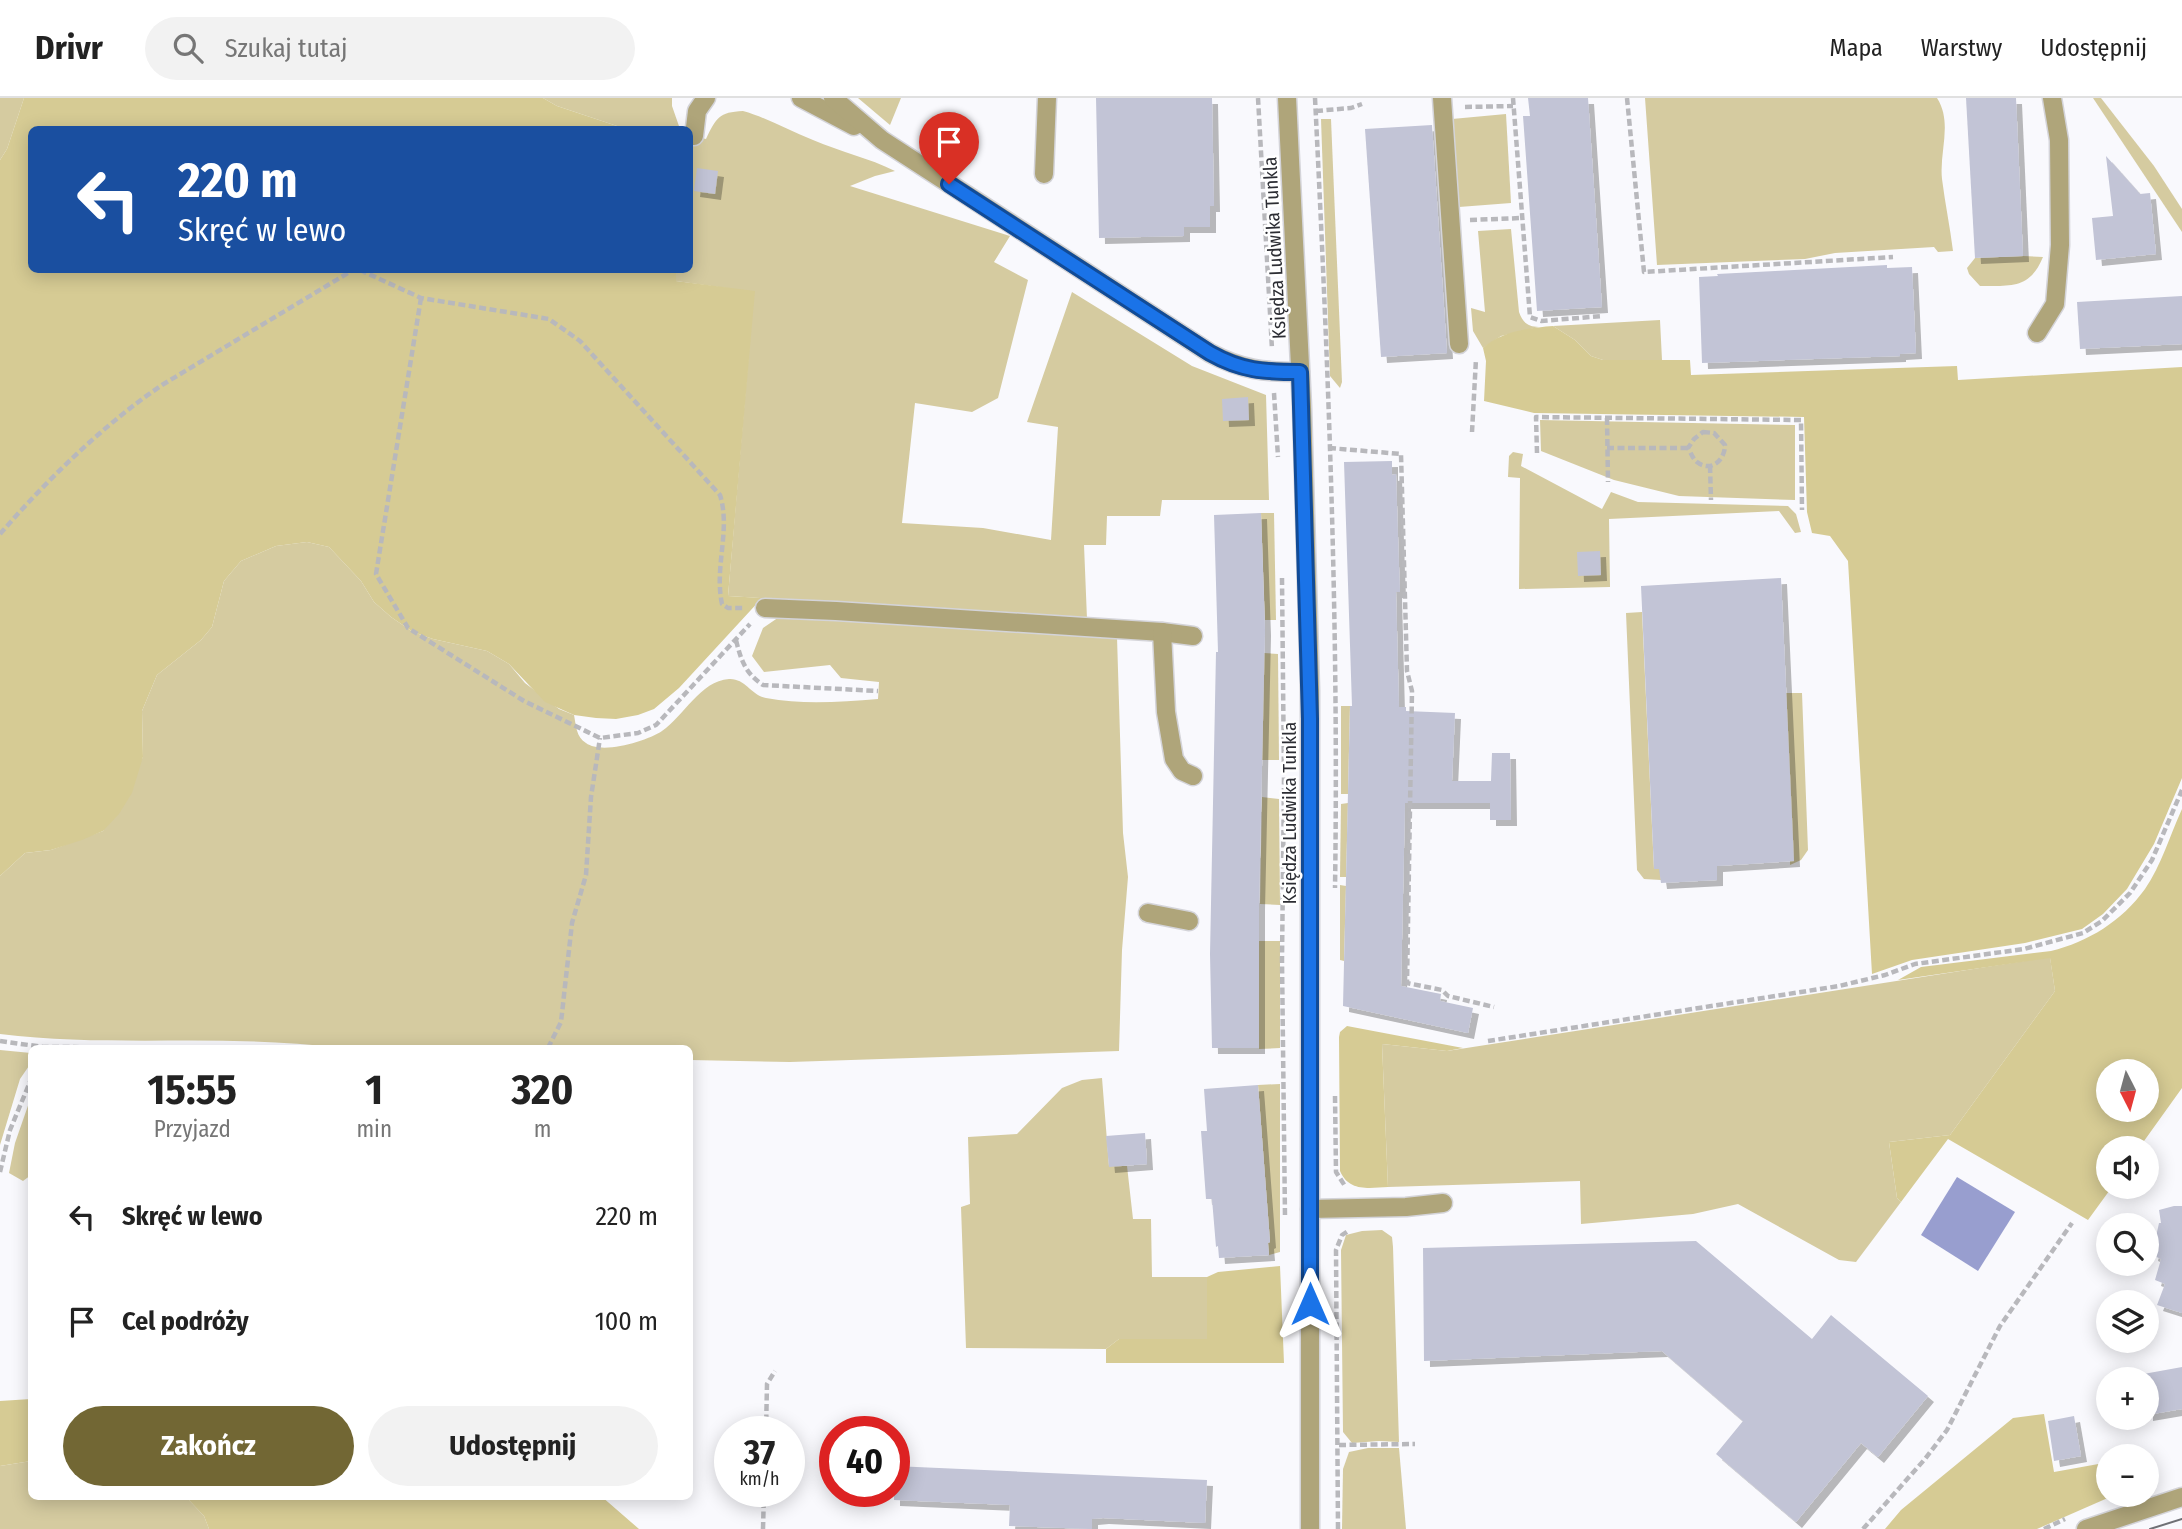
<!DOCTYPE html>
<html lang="pl">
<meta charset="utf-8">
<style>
:root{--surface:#fff;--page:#f2f2f2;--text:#222;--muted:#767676;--line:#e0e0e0;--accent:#726734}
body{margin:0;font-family:"Fira Sans Condensed",sans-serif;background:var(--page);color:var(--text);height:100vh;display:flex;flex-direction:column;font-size:26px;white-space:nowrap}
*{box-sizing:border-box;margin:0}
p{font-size:23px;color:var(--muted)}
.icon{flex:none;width:38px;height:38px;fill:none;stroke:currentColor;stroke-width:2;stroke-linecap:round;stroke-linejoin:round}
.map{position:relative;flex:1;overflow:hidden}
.sheet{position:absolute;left:28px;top:947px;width:665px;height:455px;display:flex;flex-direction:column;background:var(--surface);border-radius:10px;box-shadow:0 4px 18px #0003}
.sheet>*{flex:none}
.top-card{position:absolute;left:28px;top:28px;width:665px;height:147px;border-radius:10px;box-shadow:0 4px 18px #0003;background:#1a4fa0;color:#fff;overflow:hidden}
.needle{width:46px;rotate:174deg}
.controls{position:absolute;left:2096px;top:961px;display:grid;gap:14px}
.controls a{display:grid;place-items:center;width:63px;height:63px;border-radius:50%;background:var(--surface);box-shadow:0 4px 18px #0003;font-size:35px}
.speed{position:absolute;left:714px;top:1318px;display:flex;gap:14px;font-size:35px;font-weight:700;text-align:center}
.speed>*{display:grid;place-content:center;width:91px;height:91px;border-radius:50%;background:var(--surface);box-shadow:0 4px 18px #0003;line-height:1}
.speed small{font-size:18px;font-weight:400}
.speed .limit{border:10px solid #d22;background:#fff;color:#111}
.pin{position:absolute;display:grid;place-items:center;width:60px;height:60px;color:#fff;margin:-72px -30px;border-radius:50% 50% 50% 0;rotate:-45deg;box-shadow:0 0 7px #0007}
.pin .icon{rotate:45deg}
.me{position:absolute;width:77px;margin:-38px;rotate:0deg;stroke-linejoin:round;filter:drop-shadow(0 0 5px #0008)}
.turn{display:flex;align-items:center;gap:24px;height:147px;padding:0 35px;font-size:32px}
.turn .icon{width:91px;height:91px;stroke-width:2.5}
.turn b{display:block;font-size:49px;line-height:60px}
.eta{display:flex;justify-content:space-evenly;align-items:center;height:119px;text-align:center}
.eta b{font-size:42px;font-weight:700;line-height:49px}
.action{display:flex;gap:14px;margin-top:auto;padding:14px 35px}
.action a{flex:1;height:80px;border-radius:42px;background:var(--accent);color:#fff;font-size:28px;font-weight:700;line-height:80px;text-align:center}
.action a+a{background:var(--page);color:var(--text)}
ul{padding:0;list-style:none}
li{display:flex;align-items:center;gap:21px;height:105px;padding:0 35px}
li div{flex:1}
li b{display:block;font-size:26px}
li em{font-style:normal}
header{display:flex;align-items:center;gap:42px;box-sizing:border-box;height:98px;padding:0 35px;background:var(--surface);border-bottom:2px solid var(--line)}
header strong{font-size:33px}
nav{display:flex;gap:38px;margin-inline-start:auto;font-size:24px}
.search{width:490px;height:63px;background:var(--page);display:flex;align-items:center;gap:18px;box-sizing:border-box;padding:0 24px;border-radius:38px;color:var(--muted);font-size:26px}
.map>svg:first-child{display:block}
.green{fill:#d5cba0}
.forest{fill:#d6cb94;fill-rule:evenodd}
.water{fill:#989ecf}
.building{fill:#c2c4d6;filter:url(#shadow)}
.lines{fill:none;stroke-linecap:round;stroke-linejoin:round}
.minor-casing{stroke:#d4d4d9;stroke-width:21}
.path{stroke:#b8b8bc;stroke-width:4.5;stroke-dasharray:7 3.5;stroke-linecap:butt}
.minor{stroke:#afa57a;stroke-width:18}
.tram{stroke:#6f7075;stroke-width:2}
.route-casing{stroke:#114b97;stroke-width:18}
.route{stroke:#1a73e8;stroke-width:12}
.labels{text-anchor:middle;stroke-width:5;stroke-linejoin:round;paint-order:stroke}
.street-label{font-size:19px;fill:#2c2d33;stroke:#fff}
</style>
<header>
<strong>Drivr</strong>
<div class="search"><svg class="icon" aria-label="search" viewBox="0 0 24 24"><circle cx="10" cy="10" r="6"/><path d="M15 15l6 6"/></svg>Szukaj tutaj</div>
<nav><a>Mapa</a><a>Warstwy</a><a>Udostępnij</a></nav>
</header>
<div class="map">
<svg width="2182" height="1431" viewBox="0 0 2182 1431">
<defs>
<filter id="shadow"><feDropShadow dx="6" dy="6" stdDeviation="0" flood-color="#0004"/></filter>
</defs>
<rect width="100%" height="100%" fill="#f9f9fd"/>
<g class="green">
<polygon points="0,0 24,0 7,51 0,62"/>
<polygon points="543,0 672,0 672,8 680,31 626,31 557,8"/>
<polygon points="858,0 901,0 890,27"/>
<path d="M1645 0H1937C1953 25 1939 54 1942 81 1945 105 1950 129 1953 153L1938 154 1934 149 1835 155 1805 161 1657 167Z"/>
<polygon points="2093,0 2101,0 2154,68 2182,111 2182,134"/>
<path d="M743 13C768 20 789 33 813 42 841 54 869 60 895 73L875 78 850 88 1010 138 994 164 1028 182 998 300 972 314 915 305 902 425 983 430 1051 442 1058 329 1027 324 1072 194 1192 268 1266 297 1269 402H1162L1160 418H1107L1106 447H1084L1087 521 728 498 754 194 676 183V172H690V37L706 41C716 20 719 14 743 13Z"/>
<polygon points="1506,16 1511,105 1459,109 1452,21"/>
<polygon points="1321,21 1331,21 1342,284 1340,290 1330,278"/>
<path d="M1511 131 1519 214C1523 225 1528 229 1539 229L1501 238 1483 250 1473 233 1471 210 1485 214 1478 133Z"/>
<path d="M2023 158 2043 159C2030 191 2011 188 1980 188L1969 176 1967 170 1975 160Z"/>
<polygon points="1660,222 1662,262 1603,262 1591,258 1575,242 1553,228"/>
<polygon points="1540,322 1795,327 1795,402 1679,398 1614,382 1541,353"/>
<polygon points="1513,354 1523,356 1521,368 1602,411 1611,394 1638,404 1788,408 1796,416 1801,434 1795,435 1779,413 1609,421 1610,489 1519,491 1520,380 1508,379 1509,358"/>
<polygon points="1261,415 1274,415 1276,522 1265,522"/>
<path d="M307 444 329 449 361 483 374 504 391 519 413 534 433 541 487 553 509 566 525 585 559 611 574 617C576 627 576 639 586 645 602 657 647 643 662 633 684 618 700 583 729 581 745 580 751 597 766 600 803 607 840 604 878 601L879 584 841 580 830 567 764 574 752 558 763 530 782 517 1117 539 1123 735 1128 779 1122 852 1119 953 790 964 690 962V950H340C227 935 113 950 0 936V778L25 755 51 752 103 733 143 659 142 613 157 577 201 542 212 529 224 483 241 463 276 448Z"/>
<polygon points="1642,514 1654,771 1660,771 1661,782 1644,781 1637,772 1626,515"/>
<polygon points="1264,555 1278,556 1279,662 1262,662"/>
<polygon points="1786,595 1802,595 1808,752 1801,762 1790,767 1790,763 1793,763"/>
<polygon points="1341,608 1350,608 1348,696 1341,696"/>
<polygon points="1262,699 1279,701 1280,807 1260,806"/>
<polygon points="1348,705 1346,779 1340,779 1341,706"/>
<polygon points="1340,787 1346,788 1344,863 1340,862"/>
<polygon points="1259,843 1280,843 1280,950 1259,951"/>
<polygon points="2050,859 2055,893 1950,1037 1889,1044 1897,1100 1901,1104 1856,1164 1839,1162 1738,1106 1693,1116 1581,1126 1580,1083 1388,1089 1382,946 1447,953"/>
<polygon points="0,952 31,955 31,965 20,981 0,1047"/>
<polygon points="1102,980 1109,1068 1127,1068 1133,1121 1151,1121 1152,1179 1207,1179 1208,1241 1119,1241 1106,1251 966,1250 961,1109 970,1106 968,1039 1017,1036 1062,990 1082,982"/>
<polygon points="1280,986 1280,1154 1269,1157 1268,1145 1270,1144 1258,987"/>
<polygon points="31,999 31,1077 23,1083 9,1075 15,1045"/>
<polygon points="1382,1132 1392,1139 1393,1149 1399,1344 1379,1343 1352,1345 1343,1334 1341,1152 1346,1137 1362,1133"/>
<polygon points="1368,1350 1399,1350 1406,1431 1342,1431 1343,1371 1349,1354"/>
<polygon points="31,1363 32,1398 185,1398 204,1418 209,1431 0,1431 0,1368"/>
</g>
<g class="forest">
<polygon points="24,0 543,0 557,8 626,31 32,32 32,172 676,172 676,183 755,193 728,498 762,500 679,590 654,611 638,617 616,621 596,620 574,617 545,604 509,566 487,553 433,541 413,534 391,519 374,504 361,483 329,449 307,444 276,448 241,463 224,483 212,529 201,542 157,577 142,613 143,659 132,695 119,716 103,733 82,742 51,752 25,755 0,778 0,62 7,51"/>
<path d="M1553 228 1575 242 1591 258 1603 262H1690L1691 277 1957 268 1958 282 2182 269V680L2154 746 2127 791 2103 816 2082 831 2025 845 1912 862 1872 876 1848 463 1830 438 1812 435 1807 414 1804 319 1534 315 1484 303 1486 263 1483 250C1501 233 1529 230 1553 228Z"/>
<path d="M2182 711V990L2139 1050H2109V1088L2112 1089 2088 1122 1948 1041 1901 1104 1897 1100 1889 1044 1950 1037 2055 893 2050 860 1898 882 1921 869 2051 853C2088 844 2122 823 2145 791 2161 768 2170 737 2182 711ZM2147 973V1012H2109V973Z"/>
<path d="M1347 928 1463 950 1447 953 1382 946 1388 1089C1369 1090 1349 1094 1340 1073L1339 939 1340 934Z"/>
<polygon points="1280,1168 1284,1265 1106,1265 1106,1251 1119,1241 1207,1241 1207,1179 1218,1174"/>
<polygon points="31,1301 31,1363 0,1368 0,1303"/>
<polygon points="2044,1316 2054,1374 2104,1365 2109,1366 2110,1399 2037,1431 1885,1431 1901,1412 2013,1320"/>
<polygon points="185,1398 601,1398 639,1431 209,1431 204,1418"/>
</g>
<polygon class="water" points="1957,1079 2015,1114 1978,1173 1921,1137"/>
<g class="building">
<polygon points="1096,0 1212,0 1214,108 1210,108 1210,129 1184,129 1184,138 1099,140"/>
<polygon points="1528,0 1588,0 1602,209 1537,213 1523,18 1530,18"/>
<polygon points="1966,0 2016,0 2023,158 1975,160"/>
<polygon points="1432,27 1447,255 1381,259 1365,31"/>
<polygon points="2106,58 2140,96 2150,95 2156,156 2096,162 2092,120 2113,118"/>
<polygon points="697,70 718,73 715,96 694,93"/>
<polygon points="1887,167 1887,170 1912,169 1916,255 1900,256 1900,258 1702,265 1699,179 1718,178 1717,176"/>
<polygon points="2182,198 2182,246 2080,251 2077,204"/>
<polygon points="1248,299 1249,322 1223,323 1222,301"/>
<polygon points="1392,363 1392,377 1396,376 1399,469 1400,494 1396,494 1399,609 1406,609 1406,613 1455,615 1452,683 1491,683 1492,655 1510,655 1511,722 1490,722 1490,705 1405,705 1401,888 1441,896 1440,903 1473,910 1468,935 1343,908 1350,608 1352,608 1344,364"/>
<polygon points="1261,415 1265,532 1259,806 1259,950 1212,950 1210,856 1216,554 1218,554 1214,417"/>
<polygon points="1600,453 1601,477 1578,478 1577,454"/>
<polygon points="1781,480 1794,763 1717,768 1717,782 1661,785 1659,771 1654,771 1641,488"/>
<polygon points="1258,987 1270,1144 1268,1145 1269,1157 1219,1160 1218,1148 1216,1149 1212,1101 1206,1101 1201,1033 1207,1033 1204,991"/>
<polygon points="1145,1035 1147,1066 1109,1069 1106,1038"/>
<polygon points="2174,1108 2182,1108 2182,1215 2157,1207 2165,1186 2155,1182 2161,1161 2152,1157 2159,1125 2161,1125 2159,1112"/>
<polygon points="1696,1143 1812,1241 1831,1217 1928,1298 1878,1359 1861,1345 1796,1424 1716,1356 1743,1323 1662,1253 1424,1263 1423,1150"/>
<polygon points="2182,1269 2182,1311 2147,1317 2147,1281 2128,1281 2127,1279"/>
<polygon points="2074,1318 2081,1358 2054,1363 2048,1323"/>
<polygon points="894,1368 1207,1382 1205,1425 1103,1420 1092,1421 1092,1431 1009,1428 1010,1407 894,1402"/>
</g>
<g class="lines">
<defs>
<g id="minor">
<polyline points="801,0 854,28"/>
<path d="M833 0 882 42 1210 255C1242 272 1264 274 1300 274"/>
<polyline points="1287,0 1302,309 1310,592 1310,1431"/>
<polyline points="1442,0 1459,246"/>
<polyline points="694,38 697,13 706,0"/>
<polyline points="1044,76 1047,0"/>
<polyline points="2037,235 2055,206 2060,147 2059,42 2052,0"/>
<polyline points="765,510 836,513 1162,534 1193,538"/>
<polyline points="1162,534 1166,614 1174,661 1182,673 1193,678"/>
<polyline points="1148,815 1189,823"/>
<polyline points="1310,1111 1406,1109 1443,1105"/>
<polyline points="2086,1431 2182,1399"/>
</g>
</defs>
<use href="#minor" class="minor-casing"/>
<g class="path">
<polyline points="1258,0 1272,251"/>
<path d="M1315 0C1328 263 1339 526 1335 790"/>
<polyline points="1513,0 1530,219 1541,223 1603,218"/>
<polyline points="1627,0 1644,174 1893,159"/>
<polyline points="1465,9 1513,8"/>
<polyline points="1316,13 1351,10 1362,6"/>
<polyline points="1470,122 1522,120"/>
<path d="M360 172 421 200 549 221 580 243 720 397C731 432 714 469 722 506L728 510H743"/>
<polyline points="421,200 376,476 408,530 524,603 600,640 638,635 656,627 750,526"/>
<polyline points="1274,295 1278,359"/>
<polyline points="1607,320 1608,384"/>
<polyline points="1472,334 1476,261"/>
<path d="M1703 334 1714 335 1725 347C1725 362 1711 375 1697 364 1693 361 1691 355 1688 350L1694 341Z"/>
<polyline points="1329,350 1401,356 1407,573 1412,593 1407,885 1442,892 1448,898 1494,909"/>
<polyline points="1607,350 1688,350"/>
<polyline points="1537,355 1536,319 1801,322 1802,412"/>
<polyline points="1710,368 1711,402"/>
<path d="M0 436C47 382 103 327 162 287L353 172"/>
<polyline points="1282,480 1284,681 1282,862 1285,1119"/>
<path d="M736 542C741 562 745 575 763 587L878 593"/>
<polyline points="0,943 43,949 295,950"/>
<polyline points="1488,943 1839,888 1885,877 1915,866 2024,851 2083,835 2102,823 2130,795 2152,762 2182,692"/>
<polyline points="548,950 561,924 572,825 586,777 591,699 600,640"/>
<polyline points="1335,998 1336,1074 1345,1088"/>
<polyline points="0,1074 10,1032 32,979"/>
<polyline points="766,1334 767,1286 775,1273"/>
<polyline points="1339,1347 1415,1346"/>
<polyline points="763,1431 764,1393"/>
<polyline points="1338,1431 1336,1152 1342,1137 1348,1133"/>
<polyline points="1863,1431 1925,1361 1947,1332 2000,1228 2072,1125"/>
<polyline points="2044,1431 2065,1421"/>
</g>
<use href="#minor" class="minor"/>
<polyline class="tram" points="2150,1431 2182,1421"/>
</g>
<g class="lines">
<defs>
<path id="route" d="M949 86 1210 255C1242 273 1264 274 1300 274L1310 621V1206"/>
</defs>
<use href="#route" class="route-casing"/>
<use href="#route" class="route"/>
</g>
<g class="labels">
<g class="street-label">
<text transform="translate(1274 150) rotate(-93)" y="7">Księdza Ludwika Tunkla</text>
<text transform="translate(1289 715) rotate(-90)" y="7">Księdza Ludwika Tunkla</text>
</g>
</g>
</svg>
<div class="controls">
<a><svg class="needle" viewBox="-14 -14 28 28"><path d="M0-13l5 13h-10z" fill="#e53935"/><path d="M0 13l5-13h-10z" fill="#767676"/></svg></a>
<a><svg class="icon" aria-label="sound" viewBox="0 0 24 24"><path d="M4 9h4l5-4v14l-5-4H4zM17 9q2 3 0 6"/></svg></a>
<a><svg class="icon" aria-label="search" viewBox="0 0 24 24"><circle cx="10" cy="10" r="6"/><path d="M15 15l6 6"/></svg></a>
<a><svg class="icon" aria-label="layers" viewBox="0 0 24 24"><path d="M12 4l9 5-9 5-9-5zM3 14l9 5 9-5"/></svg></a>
<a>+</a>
<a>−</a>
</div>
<div class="speed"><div>37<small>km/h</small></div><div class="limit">40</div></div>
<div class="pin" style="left:949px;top:86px;background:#d93025"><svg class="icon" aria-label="arrive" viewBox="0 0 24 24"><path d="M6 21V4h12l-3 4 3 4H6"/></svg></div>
<svg class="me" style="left:1310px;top:1206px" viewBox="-20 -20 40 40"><path d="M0-17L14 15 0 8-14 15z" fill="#1a73e8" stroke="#fff" stroke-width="4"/></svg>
<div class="top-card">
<div class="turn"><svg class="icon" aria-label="left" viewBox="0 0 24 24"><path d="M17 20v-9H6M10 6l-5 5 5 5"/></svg><div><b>220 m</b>Skręć w lewo</div></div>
</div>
<section class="sheet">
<div class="eta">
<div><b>15:55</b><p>Przyjazd</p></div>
<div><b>1</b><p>min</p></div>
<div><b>320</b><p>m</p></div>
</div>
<ul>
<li><svg class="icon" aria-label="left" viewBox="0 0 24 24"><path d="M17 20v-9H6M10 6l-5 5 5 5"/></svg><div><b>Skręć w lewo</b></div><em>220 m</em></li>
<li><svg class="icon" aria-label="arrive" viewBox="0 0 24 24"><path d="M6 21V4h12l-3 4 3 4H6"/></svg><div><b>Cel podróży</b></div><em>100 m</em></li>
</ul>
<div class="action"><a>Zakończ</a><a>Udostępnij</a></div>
</section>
</div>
